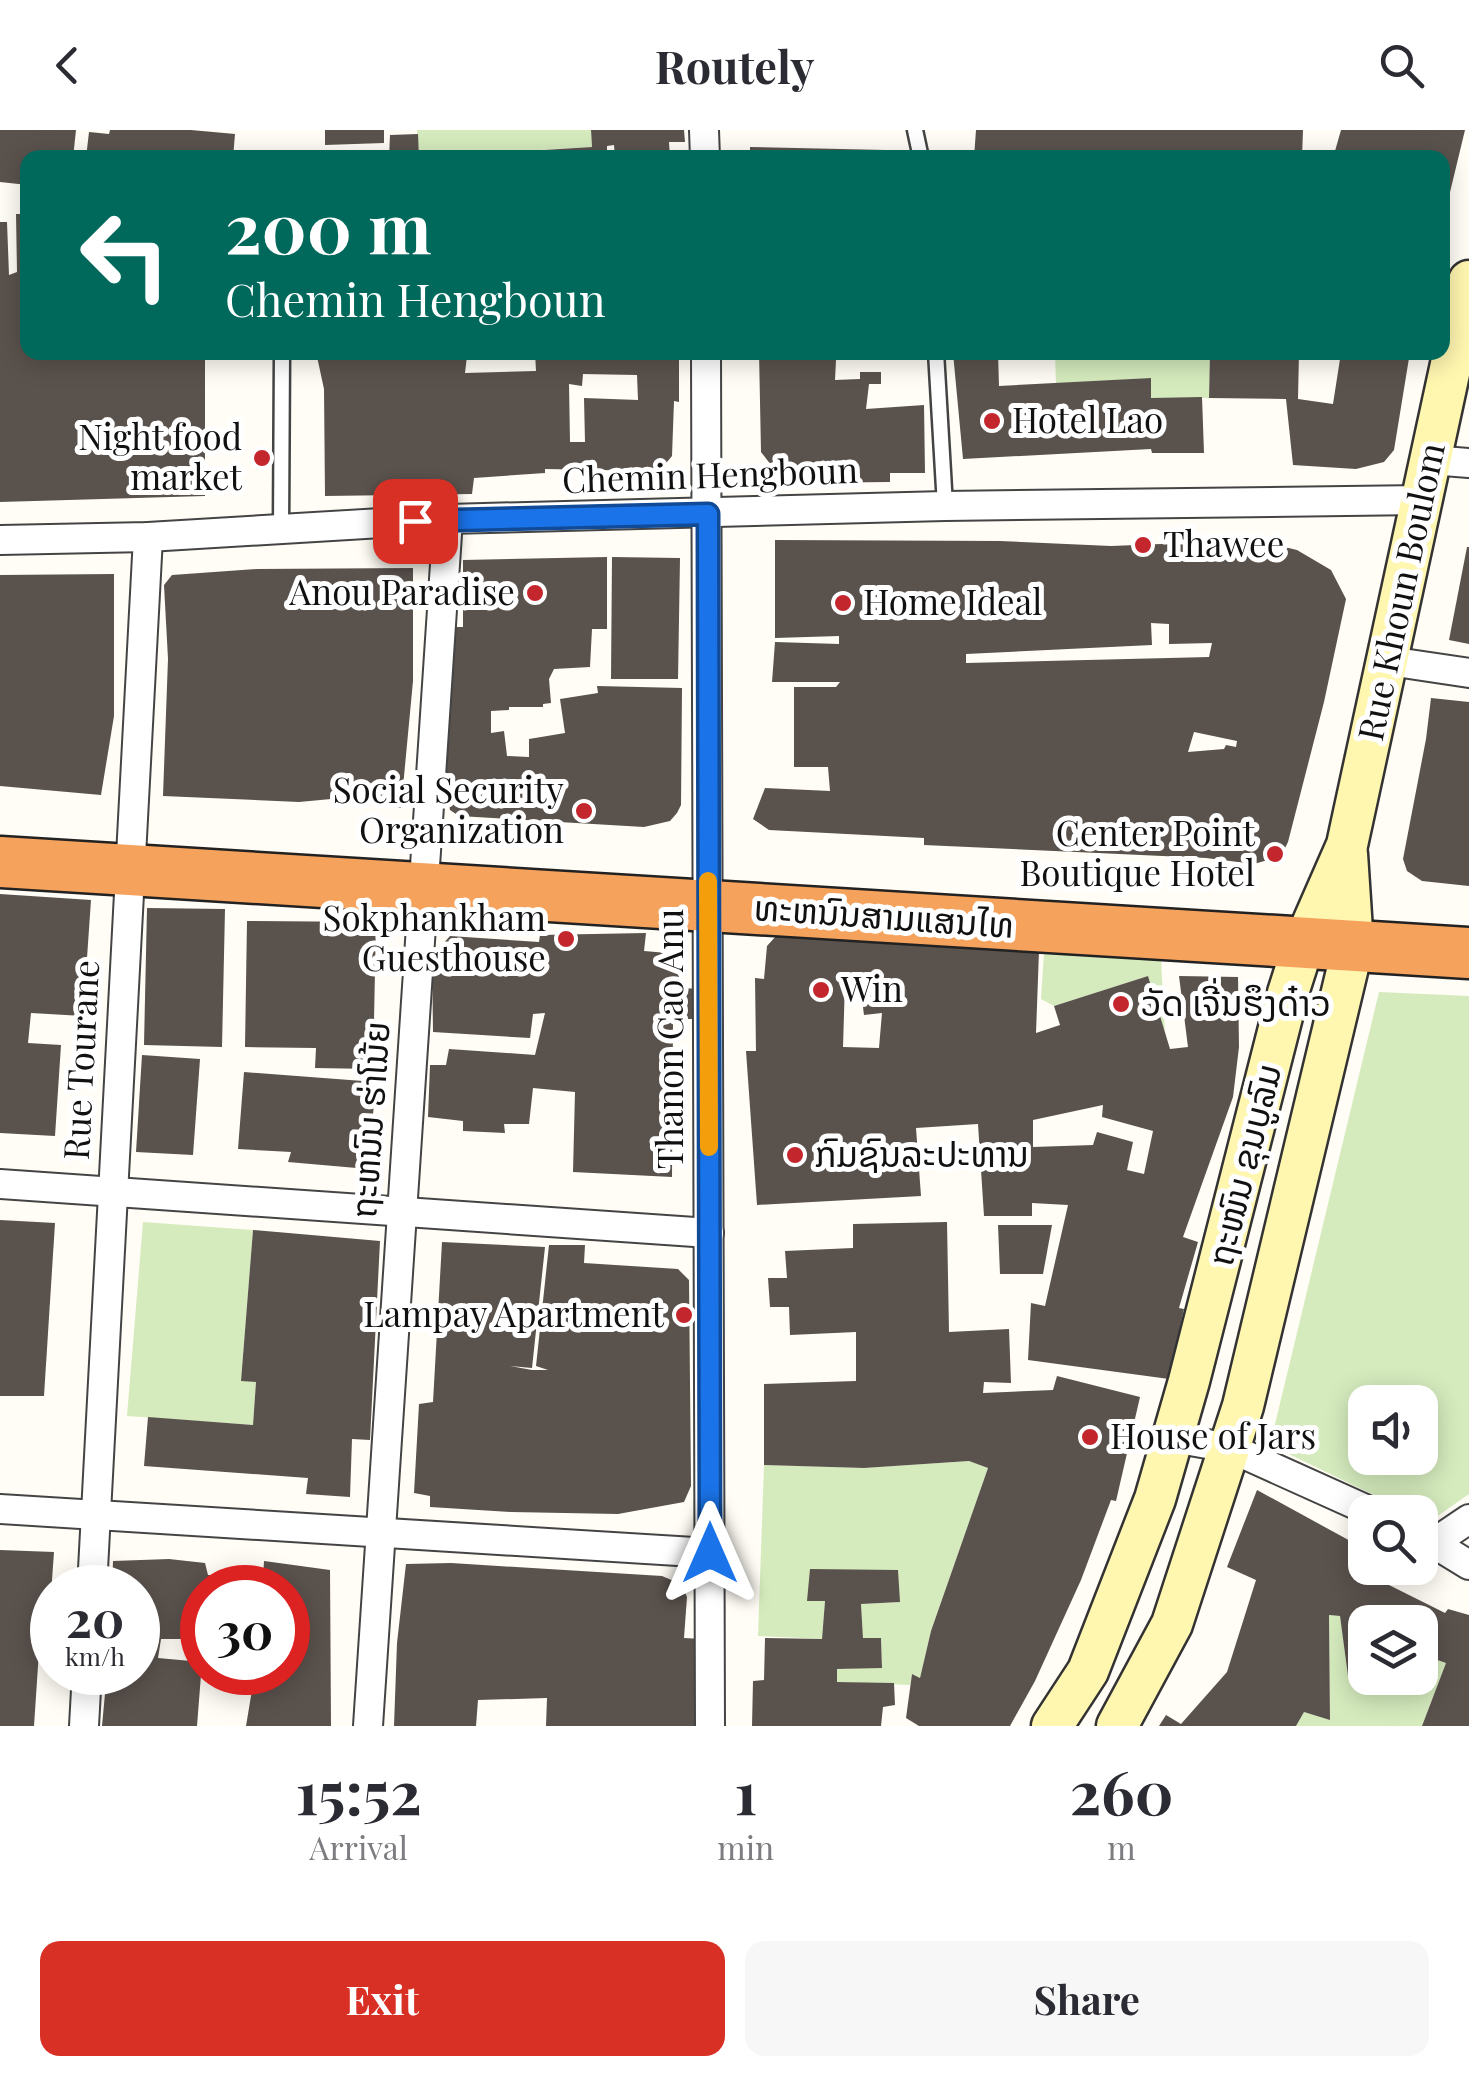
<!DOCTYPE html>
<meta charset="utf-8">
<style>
:root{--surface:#fff;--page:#f7f7f7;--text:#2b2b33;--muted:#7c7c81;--accent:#d93025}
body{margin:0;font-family:"Playfair Display","Noto Sans Lao",serif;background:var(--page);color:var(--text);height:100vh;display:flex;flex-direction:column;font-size:38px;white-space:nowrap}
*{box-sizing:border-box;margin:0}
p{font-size:32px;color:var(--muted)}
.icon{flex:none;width:55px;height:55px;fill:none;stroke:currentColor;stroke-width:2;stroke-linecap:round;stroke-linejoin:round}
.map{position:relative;height:1596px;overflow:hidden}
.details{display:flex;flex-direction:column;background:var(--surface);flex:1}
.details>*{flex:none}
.guide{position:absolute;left:20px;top:20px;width:1430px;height:210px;border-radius:20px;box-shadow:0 5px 25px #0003;background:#00695c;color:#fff;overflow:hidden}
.tools{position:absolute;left:1348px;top:1255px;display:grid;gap:20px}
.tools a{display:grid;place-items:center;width:90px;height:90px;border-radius:20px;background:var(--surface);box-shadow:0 5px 25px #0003;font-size:50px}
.speed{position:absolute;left:30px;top:1435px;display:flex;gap:20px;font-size:50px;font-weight:700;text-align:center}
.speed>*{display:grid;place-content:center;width:130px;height:130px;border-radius:50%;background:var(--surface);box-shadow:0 5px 25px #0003;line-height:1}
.speed small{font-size:25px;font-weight:400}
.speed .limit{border:15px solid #d22;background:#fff;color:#111}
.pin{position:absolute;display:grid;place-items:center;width:85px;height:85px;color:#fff;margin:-42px;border-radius:20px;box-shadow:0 5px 15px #0006}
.me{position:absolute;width:110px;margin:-55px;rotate:0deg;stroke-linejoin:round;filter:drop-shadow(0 0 8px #0008)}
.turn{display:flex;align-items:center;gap:35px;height:210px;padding:0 40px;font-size:45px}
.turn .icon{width:130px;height:130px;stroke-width:2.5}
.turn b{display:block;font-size:70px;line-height:85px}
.eta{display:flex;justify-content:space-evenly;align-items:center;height:170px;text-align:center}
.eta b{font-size:60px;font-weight:700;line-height:70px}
.cta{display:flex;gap:20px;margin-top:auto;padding:20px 40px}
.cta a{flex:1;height:115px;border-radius:20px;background:var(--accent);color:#fff;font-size:40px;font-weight:700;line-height:115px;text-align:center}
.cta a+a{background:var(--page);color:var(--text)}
header{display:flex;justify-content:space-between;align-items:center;height:130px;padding:0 40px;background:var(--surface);font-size:45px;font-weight:700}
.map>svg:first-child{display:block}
.green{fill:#d5ebbd;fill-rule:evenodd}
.building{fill:#5a524d;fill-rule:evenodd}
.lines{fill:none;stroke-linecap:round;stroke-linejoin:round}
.lane-casing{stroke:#444;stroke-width:19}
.street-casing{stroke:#444;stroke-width:32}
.secondary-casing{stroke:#333;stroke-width:45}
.highway-casing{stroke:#222;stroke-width:55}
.lane{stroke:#fff;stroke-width:14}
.street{stroke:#fff;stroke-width:28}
.secondary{stroke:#fff6b0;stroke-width:40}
.highway{stroke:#f5a25d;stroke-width:50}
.route-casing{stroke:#114b97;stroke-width:25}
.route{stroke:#1a73e8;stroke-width:18}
.slow{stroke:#f59e0b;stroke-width:18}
.poi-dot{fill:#c4262e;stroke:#fff;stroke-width:4}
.labels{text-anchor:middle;stroke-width:10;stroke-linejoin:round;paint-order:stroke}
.poi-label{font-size:35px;fill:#111;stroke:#fff;text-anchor:start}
.street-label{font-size:35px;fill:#111;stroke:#fff}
</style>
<header><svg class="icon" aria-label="back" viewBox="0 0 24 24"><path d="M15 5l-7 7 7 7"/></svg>Routely<svg class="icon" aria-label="search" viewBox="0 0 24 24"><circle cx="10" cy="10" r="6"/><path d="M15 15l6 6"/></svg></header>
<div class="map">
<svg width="1469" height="1596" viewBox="0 0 1469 1596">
<rect width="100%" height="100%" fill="#fffdf5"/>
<g class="green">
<polygon points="417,0 591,0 592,17 419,27"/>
<polygon points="1055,223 1210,223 1209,268 1151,268 1150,248 1056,254"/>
<polygon points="1044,823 1161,829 1165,903 1148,846 1054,876 1041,869"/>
<path d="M1379 862 1469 866V1364L1429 1392 1420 1388V1382H1409L1270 1315ZM1420 1272V1328H1365V1272Z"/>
<polygon points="143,1092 253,1100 241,1250 256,1252 253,1295 127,1286"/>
<polygon points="969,1331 988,1338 931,1501 920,1548 912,1544 910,1555 837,1552 837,1539 882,1537 881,1508 863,1508 861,1474 899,1472 898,1440 825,1471 822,1509 758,1506 764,1335 864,1338"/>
<polygon points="1329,1485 1340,1486 1348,1546 1397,1548 1415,1555 1426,1526 1446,1533 1422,1596 1296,1596 1304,1582 1330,1589"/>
</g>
<g class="building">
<polygon points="0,0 76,0 73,28 28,28 28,55 0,52"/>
<polygon points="110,0 191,0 235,4 233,28 86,28 89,2 109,4"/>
<polygon points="325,0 384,0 384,13 325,15"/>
<polygon points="591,0 684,0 685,12 669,12 670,28 615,28 614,15 607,16 607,28 466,28 466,25 592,17"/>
<polygon points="976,0 1303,0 1302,28 974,28"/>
<polygon points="1341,0 1465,0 1444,87 1442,28 1333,28"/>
<polygon points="418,4 419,28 389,28 390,5"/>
<polygon points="750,17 885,20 885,28 750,28"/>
<polygon points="16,84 28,84 28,222 205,222 205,366 0,372 0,92 7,92 9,145 17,142"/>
<path d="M316 222H432L467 226 465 243 536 241 535 222H679V272L674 271 672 326 662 338 655 341 545 339V343L474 348 472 364 325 366 324 259ZM583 244 637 245 638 270 584 268 585 312H570L569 254 582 256Z"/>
<polygon points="759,222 868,222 868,228 836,230 835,250 860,249 860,242 881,242 881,254 869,254 866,279 924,275 925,343 890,343 890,352 798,353 781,348 761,322"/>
<polygon points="998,222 999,256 1151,248 1151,268 1202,267 1204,323 1152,323 1151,319 963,329 953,223"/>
<polygon points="1210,222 1299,222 1298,269 1333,274 1340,229 1314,222 1410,222 1394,320 1384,332 1356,339 1293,335 1286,269 1209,268"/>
<path d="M1211 409H1252L1297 420 1331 440 1346 469 1324 572 1288 712 1281 726 1254 734 1206 728 924 715V708L769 700 753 689 765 658 830 661 828 637H794V557H836L840 552H772L775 512 839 514V506L775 508V410L1000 411 1111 416 1211 412ZM1151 493 1169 494V514L1212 513 1209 527 966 533V524L1152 515ZM1194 602 1237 611 1236 617 1226 615 1224 619 1188 622Z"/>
<polygon points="1467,417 1469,417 1469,514 1449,510"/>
<polygon points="607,427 607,499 592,499 590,537 554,539 549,549 551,573 543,574 543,577 509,577 509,580 491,581 491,603 504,601 507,626 529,627 529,609 565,603 560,569 598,563 597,556 682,558 681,675 677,683 670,691 644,697 459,686 450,680 446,662 439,662 453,497 463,497 463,430"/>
<polygon points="612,427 680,428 678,549 611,549"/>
<polygon points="413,438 413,551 401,678 331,669 299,672 163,666 168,529 164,455 172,445 257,439"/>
<polygon points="114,444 114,586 101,665 0,656 0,445"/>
<polygon points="1431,568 1469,572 1469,756 1422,751 1407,741 1403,729 1426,609"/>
<polygon points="0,764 91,770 83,886 31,883 28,913 61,915 55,1006 0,1003"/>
<polygon points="147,778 225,779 222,917 144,915"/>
<polygon points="247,791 376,792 373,939 315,938 316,918 245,917"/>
<polygon points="646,803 644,821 679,824 679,858 702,859 700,889 673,889 672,1047 573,1042 575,962 533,958 529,994 504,994 505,1003 463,1001 463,991 428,987 430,935 446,935 449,919 535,925 545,883 533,884 530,908 433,902 432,826 450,806 539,812 540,805"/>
<path d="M803 803 1039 821 1036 903 1060 895 1054 876 1148 846 1170 919 1188 917 1179 846 1238 847 1239 917 1233 967 1183 1107 1198 1112 1179 1178 1184 1179 1169 1249 1028 1230 1031 1173 1045 1176 1068 1075 1032 1073V1086H984L978 994 916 998 921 1066 757 1075 746 921H756L755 848 764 849 767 816 776 806ZM845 851 860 854 864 885 882 883 879 918 843 917ZM1103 975 1102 987 1153 1001 1144 1044 1127 1040 1133 1012 1097 1002 1093 1015 1033 1017V990Z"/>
<polygon points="142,925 200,929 193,1025 136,1022"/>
<polygon points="244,942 376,952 368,1039 288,1032 291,1022 238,1019"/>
<polygon points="0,1090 55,1093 44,1266 0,1266"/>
<polygon points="947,1092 949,1202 1009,1199 1011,1253 984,1252 983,1263 1053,1260 1057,1246 1140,1267 1116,1371 1111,1370 1081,1450 1035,1551 1010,1596 919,1596 906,1588 912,1544 920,1548 931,1501 988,1338 969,1331 864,1338 764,1335 764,1254 856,1251 856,1202 790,1205 789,1177 770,1177 768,1148 787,1148 785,1121 853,1118 853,1094"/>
<polygon points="998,1095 1052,1095 1043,1144 1000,1144"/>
<polygon points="253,1100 380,1111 370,1310 352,1309 350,1367 306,1364 308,1348 144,1336 148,1287 253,1295 256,1252 241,1251"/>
<polygon points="442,1112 545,1117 532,1238 510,1236 532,1240 548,1240 536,1236 549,1115 585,1115 584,1133 678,1139 689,1150 691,1356 684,1372 618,1384 511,1382 430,1377 430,1366 414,1363 419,1274 433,1272"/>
<polygon points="1257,1360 1365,1419 1361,1441 1445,1483 1448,1479 1469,1485 1469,1596 1422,1596 1446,1533 1426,1526 1423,1532 1420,1531 1420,1492 1365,1492 1365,1545 1348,1546 1340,1486 1329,1485 1330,1590 1304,1582 1296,1596 1159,1596 1166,1585 1181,1594 1227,1542 1256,1450 1227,1437"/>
<polygon points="0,1420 54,1422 47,1520 39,1521 34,1596 0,1596"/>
<polygon points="169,1429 205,1433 208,1445 263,1448 264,1431 330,1440 331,1596 246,1596 255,1542 288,1542 288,1458 202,1458 202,1509 161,1509 158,1528 202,1532 197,1596 102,1596 107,1542 138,1542 138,1458 112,1458 113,1431"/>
<polygon points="451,1433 662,1446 681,1454 687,1467 684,1508 702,1509 696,1596 546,1596 547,1568 478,1570 476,1596 394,1596 397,1513 406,1434"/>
<polygon points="810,1439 898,1440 900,1472 861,1474 863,1508 881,1508 882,1538 837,1539 837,1552 894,1553 895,1575 883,1577 881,1596 752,1596 753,1551 764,1550 765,1508 822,1509 825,1471 807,1471"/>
</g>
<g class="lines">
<defs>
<g id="lane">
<polyline points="915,0 921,28"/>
<polyline points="936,222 945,376"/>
<polyline points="281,399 282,222"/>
</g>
<g id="street">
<polyline points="704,0 705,28"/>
<polyline points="706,222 710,1596"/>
<polyline points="1431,330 1469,333"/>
<polyline points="0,410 148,407 448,389 945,376 1422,370"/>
<polyline points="1389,531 1469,543"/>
<polyline points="0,1054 709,1103"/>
<polyline points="1173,1308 1230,1318 1372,1382"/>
<polyline points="0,1379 710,1423"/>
<polyline points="1420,1405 1469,1435"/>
<polyline points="1435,1412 1469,1389"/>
<polyline points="92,1458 148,407"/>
<polyline points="84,1596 87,1542"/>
<polyline points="368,1596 448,389"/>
</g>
<g id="secondary">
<polyline points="1052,1596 1088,1541 1155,1369 1189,1251 1288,863 1304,813 1347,715 1469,151"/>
<polyline points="1117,1596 1172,1494 1243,1276 1353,816 1347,724"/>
</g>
<polyline id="highway" points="0,732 1469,823"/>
</defs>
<use href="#lane" class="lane-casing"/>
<use href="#street" class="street-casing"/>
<use href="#secondary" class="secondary-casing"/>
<use href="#highway" class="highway-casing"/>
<use href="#lane" class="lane"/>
<use href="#street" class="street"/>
<use href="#secondary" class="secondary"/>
<use href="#highway" class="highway"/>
</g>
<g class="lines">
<defs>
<polyline id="route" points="415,391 708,384 710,1423"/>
</defs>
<use href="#route" class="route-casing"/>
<use href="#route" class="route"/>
<polyline class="slow" points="708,751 709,1017"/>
</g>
<g class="poi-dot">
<circle cx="992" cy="291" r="10"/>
<circle cx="262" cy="328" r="10"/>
<circle cx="1143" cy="415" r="10"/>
<circle cx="535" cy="463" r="10"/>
<circle cx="843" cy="473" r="10"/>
<circle cx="584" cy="681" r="10"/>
<circle cx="1275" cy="724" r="10"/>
<circle cx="566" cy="809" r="10"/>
<circle cx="821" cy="860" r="10"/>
<circle cx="1121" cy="874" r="10"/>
<circle cx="795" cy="1025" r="10"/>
<circle cx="684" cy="1185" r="10"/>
<circle cx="1090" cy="1307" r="10"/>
</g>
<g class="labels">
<g class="poi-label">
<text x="1012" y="303">Hotel Lao</text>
<text x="242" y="320" text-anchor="end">Night food<tspan x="242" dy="40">market</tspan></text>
<text x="1163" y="427">Thawee</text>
<text x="515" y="475" text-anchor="end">Anou Paradise</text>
<text x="863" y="485">Home Ideal</text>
<text x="564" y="673" text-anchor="end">Social Security<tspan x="564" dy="40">Organization</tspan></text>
<text x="1255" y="716" text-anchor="end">Center Point<tspan x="1255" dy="40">Boutique Hotel</tspan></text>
<text x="546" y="801" text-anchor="end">Sokphankham<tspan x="546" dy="40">Guesthouse</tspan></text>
<text x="841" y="872">Win</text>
<text x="1141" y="886">ວັດ ເຈີ່ນຮຶງດ໋າວ</text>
<text x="815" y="1037">ກົມຊົນລະປະທານ</text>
<text x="664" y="1197" text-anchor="end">Lampay Apartment</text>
<text x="1110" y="1319">House of Jars</text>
</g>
<g class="street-label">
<text transform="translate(710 346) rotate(-2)" y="12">Chemin Hengboun</text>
<text transform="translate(1402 462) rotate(-78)" y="12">Rue Khoun Boulom</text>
<text transform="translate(884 787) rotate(4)" y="12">ທະຫນົນສາມແສນໄທ</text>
<text transform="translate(671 909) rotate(-90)" y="12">Thanon Cao Anu</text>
<text transform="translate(82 930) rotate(-87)" y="12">Rue Tourane</text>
<text transform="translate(371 990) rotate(-86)" y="12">ຖະຫນົນ ຮ່າໂນ້ຍ</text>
<text transform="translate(1245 1035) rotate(-76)" y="12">ຖະໜົນ ຂຸນບູລົມ</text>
</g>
</g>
</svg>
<div class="tools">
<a><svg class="icon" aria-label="sound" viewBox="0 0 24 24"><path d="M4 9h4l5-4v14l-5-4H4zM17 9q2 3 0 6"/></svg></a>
<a><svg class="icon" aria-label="search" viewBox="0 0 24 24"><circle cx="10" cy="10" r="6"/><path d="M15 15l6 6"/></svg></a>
<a><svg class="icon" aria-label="layers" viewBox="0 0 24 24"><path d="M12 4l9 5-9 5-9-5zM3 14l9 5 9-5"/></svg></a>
</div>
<div class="speed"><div>20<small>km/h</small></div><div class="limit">30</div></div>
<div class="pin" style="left:415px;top:391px;background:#d93025"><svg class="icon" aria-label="arrive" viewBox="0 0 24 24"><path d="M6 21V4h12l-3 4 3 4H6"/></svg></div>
<svg class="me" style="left:710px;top:1423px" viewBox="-20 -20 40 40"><path d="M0-17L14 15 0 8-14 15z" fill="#1a73e8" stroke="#fff" stroke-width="4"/></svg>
<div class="guide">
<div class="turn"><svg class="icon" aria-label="left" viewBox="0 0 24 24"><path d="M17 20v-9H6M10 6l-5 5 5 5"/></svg><div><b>200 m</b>Chemin Hengboun</div></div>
</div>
</div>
<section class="details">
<div class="eta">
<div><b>15:52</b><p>Arrival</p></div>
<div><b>1</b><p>min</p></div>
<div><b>260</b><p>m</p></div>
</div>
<div class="cta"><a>Exit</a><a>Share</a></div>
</section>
